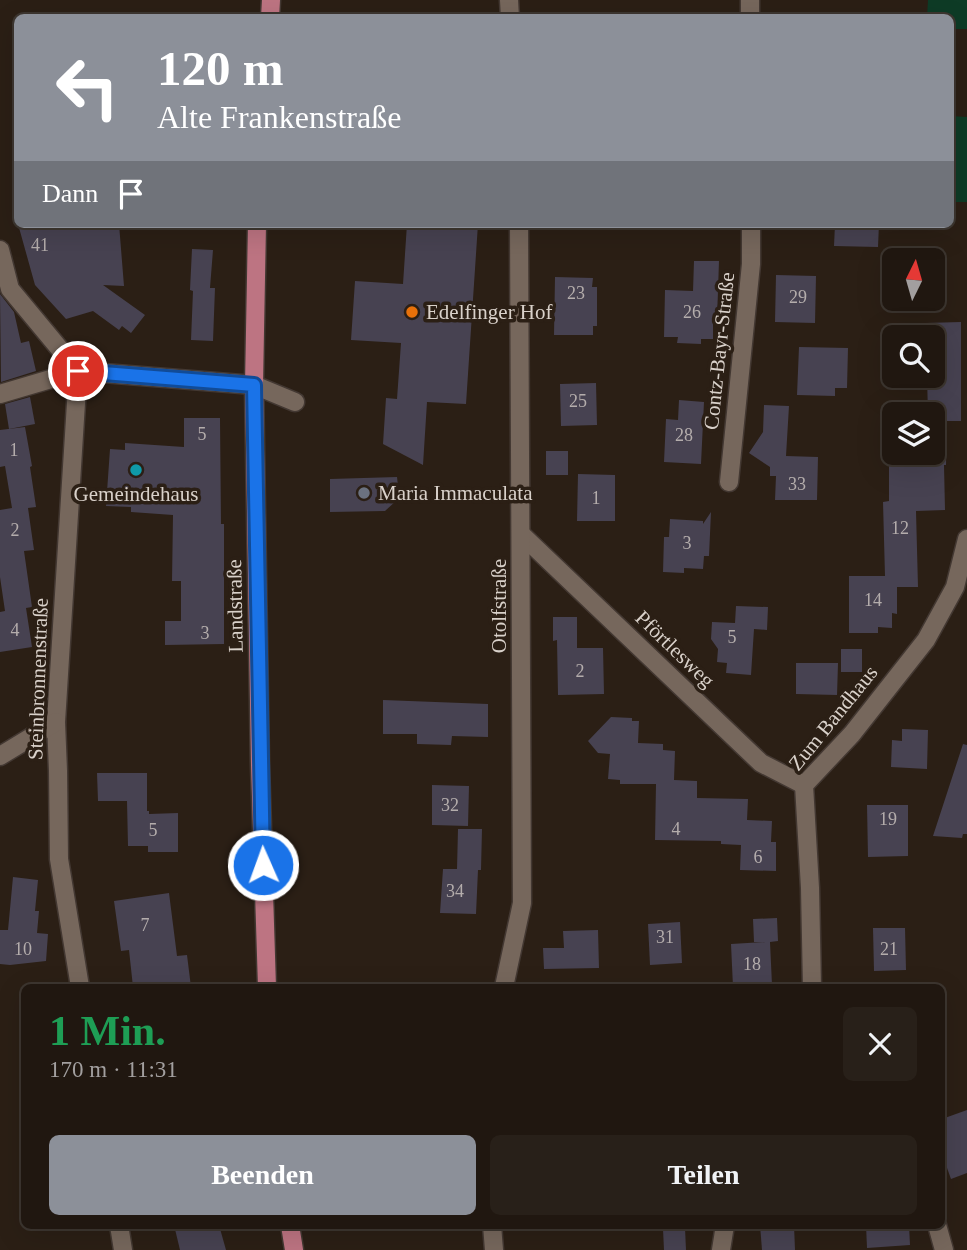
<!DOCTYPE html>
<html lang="de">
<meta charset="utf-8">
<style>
:root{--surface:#201710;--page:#282019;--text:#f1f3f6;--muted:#a29f9f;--line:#3d3630;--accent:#8c9099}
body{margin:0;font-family:"Times New Roman",serif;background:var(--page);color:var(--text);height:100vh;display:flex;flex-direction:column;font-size:26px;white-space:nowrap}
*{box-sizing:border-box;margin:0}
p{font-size:23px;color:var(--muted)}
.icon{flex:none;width:38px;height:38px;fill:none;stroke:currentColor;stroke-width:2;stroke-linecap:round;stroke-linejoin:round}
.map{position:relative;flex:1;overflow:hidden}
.sheet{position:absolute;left:21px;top:984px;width:924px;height:245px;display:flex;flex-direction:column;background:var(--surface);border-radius:10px;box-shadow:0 7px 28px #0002,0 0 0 2px var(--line)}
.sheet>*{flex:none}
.guide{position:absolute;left:14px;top:14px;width:940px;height:214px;border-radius:10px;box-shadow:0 7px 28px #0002,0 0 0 2px var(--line);background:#8c9099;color:#fff;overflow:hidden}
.needle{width:46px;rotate:5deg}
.controls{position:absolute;left:882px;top:248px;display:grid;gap:14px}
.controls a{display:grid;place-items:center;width:63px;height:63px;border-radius:10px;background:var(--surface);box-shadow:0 7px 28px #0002,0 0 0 2px var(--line);font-size:35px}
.pin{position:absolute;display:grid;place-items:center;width:60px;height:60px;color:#fff;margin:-30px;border:4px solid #fff;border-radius:50%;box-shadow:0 2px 7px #0007}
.me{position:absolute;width:77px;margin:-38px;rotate:358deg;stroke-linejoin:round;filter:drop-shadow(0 0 5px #0008)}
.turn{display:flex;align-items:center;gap:24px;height:147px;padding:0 28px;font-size:32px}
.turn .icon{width:91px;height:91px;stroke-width:2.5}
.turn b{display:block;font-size:49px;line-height:60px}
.then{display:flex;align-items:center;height:66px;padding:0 28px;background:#0003;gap:14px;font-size:26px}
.round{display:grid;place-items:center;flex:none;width:74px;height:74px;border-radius:10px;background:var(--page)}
.headline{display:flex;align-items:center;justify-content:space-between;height:119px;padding:0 28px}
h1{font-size:42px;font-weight:600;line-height:52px;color:#1e9e55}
.primary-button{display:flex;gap:14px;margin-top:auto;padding:14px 28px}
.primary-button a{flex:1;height:80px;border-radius:10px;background:var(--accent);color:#fff;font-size:28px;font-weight:600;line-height:80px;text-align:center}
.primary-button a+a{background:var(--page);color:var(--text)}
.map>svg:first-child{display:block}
.green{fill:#0e3b26}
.building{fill:#474251}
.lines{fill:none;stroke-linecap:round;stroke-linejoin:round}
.minor-casing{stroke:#433832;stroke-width:21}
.major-casing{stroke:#433832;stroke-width:21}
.minor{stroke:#76675c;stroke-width:18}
.major{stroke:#bd7482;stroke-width:18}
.route-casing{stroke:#114b97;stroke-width:18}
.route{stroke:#1a73e8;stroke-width:12}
.food-dot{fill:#e8710a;stroke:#2b1f15;stroke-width:2.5}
.culture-dot{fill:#0f9aa8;stroke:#2b1f15;stroke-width:2.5}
.worship-dot{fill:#6b7280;stroke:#2b1f15;stroke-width:2.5}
.labels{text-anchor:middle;stroke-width:7;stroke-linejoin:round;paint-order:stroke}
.number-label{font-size:18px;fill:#b4adac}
.poi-label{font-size:21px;fill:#d9d1ca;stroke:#2b1f15;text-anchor:start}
.street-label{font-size:21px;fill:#d9d1ca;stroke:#2b1f15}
</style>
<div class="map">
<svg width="967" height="1250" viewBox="0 0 967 1250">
<rect width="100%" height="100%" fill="#2b1f15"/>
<g class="green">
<polygon points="928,0 967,0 967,29 950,29 950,18 927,17"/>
<polygon points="950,116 967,117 967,202 950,202"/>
</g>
<g class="building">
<polygon points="18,224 119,224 124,286 103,285 145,315 131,333 122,326 119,330 93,311 66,319 35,285"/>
<polygon points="407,224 478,224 466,404 427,402 423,465 383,444 386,398 397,399 401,343 351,340 355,281 403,284"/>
<polygon points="835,224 879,224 878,247 834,246"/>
<polygon points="192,249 213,250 210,288 215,288 213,341 191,340 193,291 190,290"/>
<polygon points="694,261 719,261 717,321 713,321 713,339 701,339 701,344 677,343 678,337 664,337 665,290 693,291"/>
<polygon points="776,275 816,276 815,323 775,322"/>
<polygon points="555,277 593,278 592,287 597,287 597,326 593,326 593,335 554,335"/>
<polygon points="0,294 14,312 21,343 29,341 36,371 1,382"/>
<polygon points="961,322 961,421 947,421 946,465 944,465 945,510 916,511 918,587 897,587 897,614 892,613 892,628 878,627 878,633 849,633 849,576 885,576 883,502 889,501 889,418 894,418 894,453 933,453 933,415 928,415 927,376 933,376 933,338 926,338 925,323"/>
<polygon points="799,347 848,348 847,388 835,388 835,396 797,395"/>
<polygon points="596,383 597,425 561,426 560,384"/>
<polygon points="30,397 35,424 9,429 5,404"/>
<polygon points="679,400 704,402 701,464 664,462 666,419 678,420"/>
<polygon points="764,405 789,406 786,456 818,457 817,500 775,500 776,476 770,476 770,467 749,453 763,432"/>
<polygon points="184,418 220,418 221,524 224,524 224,644 165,645 165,621 181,621 181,581 172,581 173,515 131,512 131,507 106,506 110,449 125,450 125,443 184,447"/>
<polygon points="25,427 32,466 30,467 36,507 28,508 34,550 24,551 32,607 26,608 32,647 0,652 0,612 5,611 0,577 0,510 12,508 5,466 0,467 0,430"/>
<rect x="546" y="451" width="22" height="24"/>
<polygon points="578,474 615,475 615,521 577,521"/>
<polygon points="397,477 399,495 397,500 385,511 330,512 330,479"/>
<polygon points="711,512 709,556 704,556 703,569 684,568 684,573 663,572 664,537 669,537 670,519 703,521 703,524"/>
<polygon points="736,606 768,607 767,630 754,629 751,675 726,673 727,663 717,662 718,649 711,639 712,622 735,623"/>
<polygon points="553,617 577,617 577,648 603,648 604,694 558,695 557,640 553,641"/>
<rect x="841" y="649" width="21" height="23"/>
<polygon points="796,663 838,663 837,695 796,694"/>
<polygon points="383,700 488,704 488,737 452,736 451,745 417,744 417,734 383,734"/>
<polygon points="611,717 632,718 632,721 639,721 638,743 663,744 663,750 675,751 674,780 697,781 697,798 748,799 747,820 772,821 771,842 776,842 776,871 740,870 741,845 721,844 721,841 655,840 656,784 620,784 620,780 608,779 610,754 598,753 588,741"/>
<polygon points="902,729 928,730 927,769 891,767 892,740 902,741"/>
<polygon points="963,744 967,745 967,834 963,834 962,838 933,836"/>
<polygon points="97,773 147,773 147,811 149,811 149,814 178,813 178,852 148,852 148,846 128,846 127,801 98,801"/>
<polygon points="432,785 469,786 468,826 432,825"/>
<polygon points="867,805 908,805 908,856 868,857"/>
<polygon points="458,829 482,829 481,870 478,870 476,914 440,913 443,869 457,869"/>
<polygon points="13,877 38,880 35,911 39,911 37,933 48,934 46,961 10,965 0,964 0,930 8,930"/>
<polygon points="169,893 177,956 187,955 191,987 133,987 129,950 121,951 114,901"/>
<polygon points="777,918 778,941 770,942 772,985 733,987 731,944 766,942 754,942 753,919"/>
<polygon points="680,922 682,963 650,965 648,924"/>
<polygon points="873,928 905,928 906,970 874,971"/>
<polygon points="598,930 599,968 544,969 543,948 564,948 563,931"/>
<polygon points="967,1110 967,1173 951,1179 942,1154 942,1119"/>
<polygon points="174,1225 219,1225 226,1250 180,1250"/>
<polygon points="760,1225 794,1225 795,1250 762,1250"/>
<polygon points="866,1225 909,1225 910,1245 867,1248"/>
<polygon points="685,1228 686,1250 664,1250 663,1229"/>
</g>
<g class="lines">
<defs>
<g id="minor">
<polyline points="509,0 510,18"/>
<polyline points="750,0 750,18"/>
<polyline points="0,250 10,289 78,371"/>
<polyline points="78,371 56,722 58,771 59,859 80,987"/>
<polyline points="0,394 78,371 254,385 295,402"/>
<polyline points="729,482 751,264 751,224"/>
<polyline points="522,535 761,763 804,785"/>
<polyline points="0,756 56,722"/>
<polyline points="504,987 522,903 519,224"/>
<polyline points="812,987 810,888 804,785 852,734 926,640 955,587 967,539"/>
<polyline points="119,1225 123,1250"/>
<polyline points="492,1225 494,1250"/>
<polyline points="937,1225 944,1250"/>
<polyline points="721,1250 725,1225"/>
</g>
<g id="major">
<polyline points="270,18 271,0"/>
<polyline points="257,224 254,385 260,765 267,987"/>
<polyline points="290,1225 294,1250"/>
</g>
</defs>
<use href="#minor" class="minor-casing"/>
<use href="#major" class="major-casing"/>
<use href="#minor" class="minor"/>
<use href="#major" class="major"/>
</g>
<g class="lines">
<defs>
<polyline id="route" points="78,371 254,385 263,865"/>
</defs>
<use href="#route" class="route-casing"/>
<use href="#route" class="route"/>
</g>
<circle class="food-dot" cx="412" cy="312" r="7"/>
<circle class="culture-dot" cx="136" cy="470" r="7"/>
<circle class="worship-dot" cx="364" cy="493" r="7"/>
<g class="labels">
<g class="number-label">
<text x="40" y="251">41</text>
<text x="576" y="299">23</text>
<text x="798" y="303">29</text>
<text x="692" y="318">26</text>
<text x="578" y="407">25</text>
<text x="202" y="440">5</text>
<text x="684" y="441">28</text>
<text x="14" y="456">1</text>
<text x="797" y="490">33</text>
<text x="596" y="504">1</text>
<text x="900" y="534">12</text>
<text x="15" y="536">2</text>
<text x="687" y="549">3</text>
<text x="873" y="606">14</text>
<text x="15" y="636">4</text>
<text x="205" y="639">3</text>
<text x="732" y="643">5</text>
<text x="580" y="677">2</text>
<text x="450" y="811">32</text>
<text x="888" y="825">19</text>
<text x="676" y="835">4</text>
<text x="153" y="836">5</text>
<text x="758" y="863">6</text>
<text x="455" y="897">34</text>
<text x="145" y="931">7</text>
<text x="665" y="943">31</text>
<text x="23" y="955">10</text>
<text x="889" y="955">21</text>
<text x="752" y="970">18</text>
</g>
<g class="poi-label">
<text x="426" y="319">Edelfinger Hof</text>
<text x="378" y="500">Maria Immaculata</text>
<text x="136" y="501" text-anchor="middle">Gemeindehaus</text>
</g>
<g class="street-label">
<text transform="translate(719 351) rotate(-84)" y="7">Contz-Bayr-Straße</text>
<text transform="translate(235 606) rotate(-91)" y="7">Landstraße</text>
<text transform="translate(499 606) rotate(-90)" y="7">Otolfstraße</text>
<text transform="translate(675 649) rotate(44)" y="7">Pförtlesweg</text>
<text transform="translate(38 679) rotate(-88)" y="7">Steinbronnenstraße</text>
<text transform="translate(833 718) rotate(-51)" y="7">Zum Bandhaus</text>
</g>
</g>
</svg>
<div class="controls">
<a><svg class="needle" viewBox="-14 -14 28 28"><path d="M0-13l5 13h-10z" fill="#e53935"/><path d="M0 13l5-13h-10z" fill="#a29f9f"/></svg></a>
<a><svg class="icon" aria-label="search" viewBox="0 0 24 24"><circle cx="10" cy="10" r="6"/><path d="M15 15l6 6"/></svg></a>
<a><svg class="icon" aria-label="layers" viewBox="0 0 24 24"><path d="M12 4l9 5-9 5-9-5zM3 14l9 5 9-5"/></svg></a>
</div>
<div class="pin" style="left:78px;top:371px;background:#d93025"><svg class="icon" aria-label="arrive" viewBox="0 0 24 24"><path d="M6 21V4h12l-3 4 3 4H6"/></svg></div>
<svg class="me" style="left:263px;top:865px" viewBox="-20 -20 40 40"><circle r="17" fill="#1a73e8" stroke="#fff" stroke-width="3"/><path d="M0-11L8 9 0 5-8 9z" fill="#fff"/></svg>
<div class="guide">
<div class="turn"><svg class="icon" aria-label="left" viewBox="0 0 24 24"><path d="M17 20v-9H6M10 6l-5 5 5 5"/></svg><div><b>120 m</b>Alte Frankenstraße</div></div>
<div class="then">Dann<svg class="icon" aria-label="arrive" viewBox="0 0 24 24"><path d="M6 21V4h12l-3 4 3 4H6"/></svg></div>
</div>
<section class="sheet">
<div class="headline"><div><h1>1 Min.</h1><p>170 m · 11:31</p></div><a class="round"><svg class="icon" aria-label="close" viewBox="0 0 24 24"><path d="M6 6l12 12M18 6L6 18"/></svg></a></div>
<div class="primary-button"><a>Beenden</a><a>Teilen</a></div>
</section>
</div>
